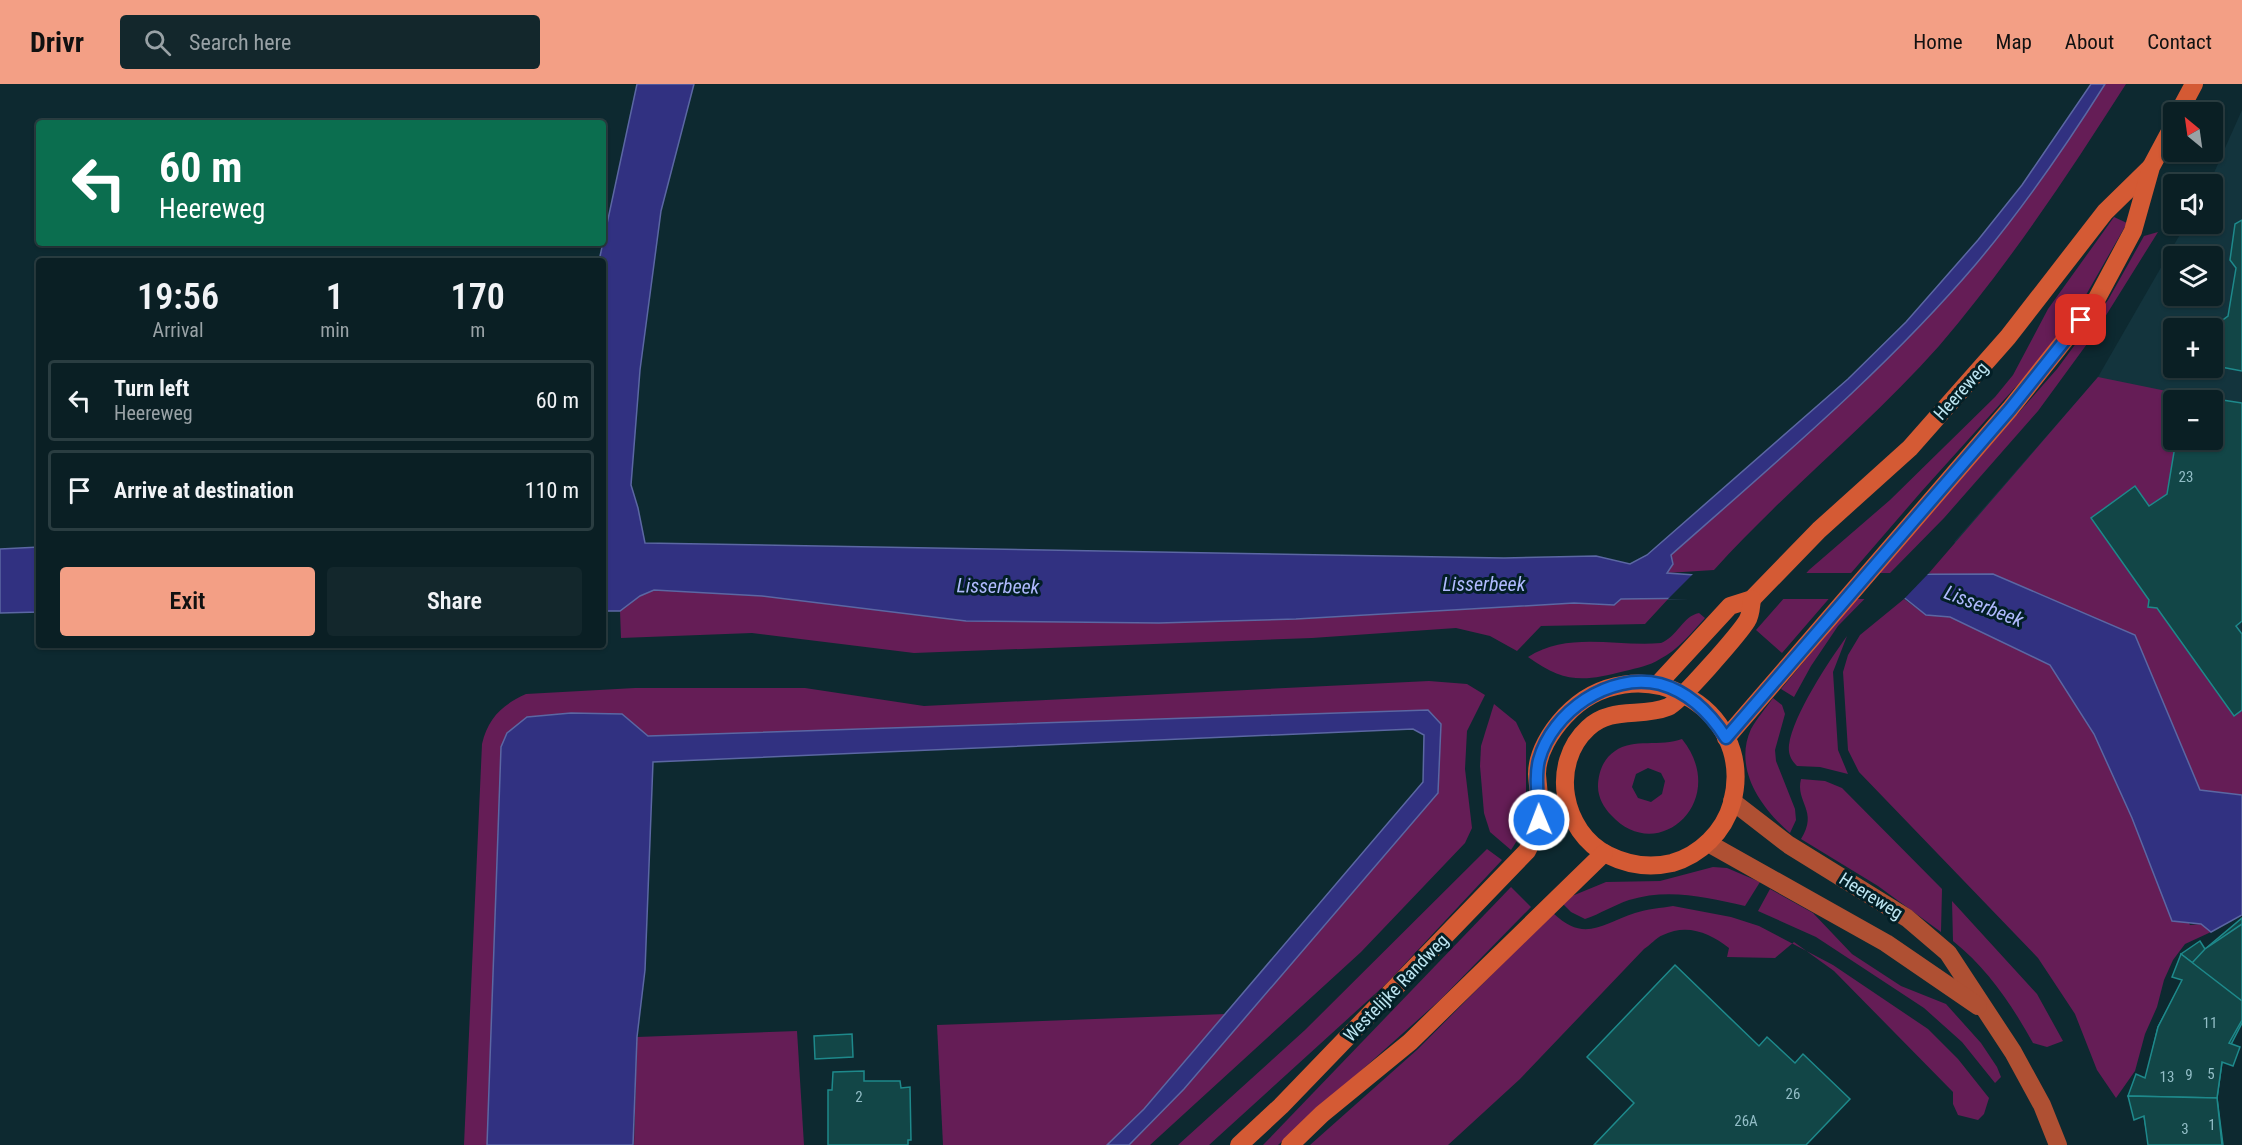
<!DOCTYPE html>
<meta charset="utf-8">
<style>
:root{--surface:#0a1f24;--page:#13272c;--text:#f1f3f6;--muted:#99a2a6;--line:#2a3d41;--accent:#f39f85}
body{margin:0;font-family:"Roboto Condensed",sans-serif;background:var(--page);color:var(--text);height:100vh;display:flex;flex-direction:column;font-size:22px;white-space:nowrap}
*{box-sizing:border-box;margin:0}
p{font-size:20px;color:var(--muted)}
.icon{flex:none;width:33px;height:33px;fill:none;stroke:currentColor;stroke-width:2;stroke-linecap:round;stroke-linejoin:round}
.map{position:relative;flex:1;overflow:hidden}
.panel{position:absolute;left:36px;top:174px;width:570px;height:390px;display:flex;flex-direction:column;background:var(--surface);border-radius:6px;box-shadow:0 2px 4px #0004,0 0 0 2px var(--line)}
.panel>*{flex:none}
.hud{position:absolute;left:36px;top:36px;width:570px;height:126px;border-radius:6px;box-shadow:0 2px 4px #0004,0 0 0 2px var(--line);background:#0b6e4f;color:#fff;overflow:hidden}
.needle{width:39px;rotate:331deg}
.fabs{position:absolute;left:2163px;top:18px;display:grid;gap:12px}
.fabs a{display:grid;place-items:center;width:60px;height:60px;border-radius:6px;background:var(--surface);box-shadow:0 2px 4px #0004,0 0 0 2px var(--line);font-size:30px}
.pin{position:absolute;display:grid;place-items:center;width:51px;height:51px;color:#fff;margin:-26px;border-radius:12px;box-shadow:0 3px 9px #0006}
.me{position:absolute;width:66px;margin:-33px;rotate:359deg;stroke-linejoin:round;filter:drop-shadow(0 0 4px #0008)}
.turn{display:flex;align-items:center;gap:21px;height:126px;padding:0 24px;font-size:27px}
.turn .icon{width:78px;height:78px;stroke-width:2.5}
.turn b{display:block;font-size:42px;line-height:51px}
.eta{display:flex;justify-content:space-evenly;align-items:center;height:102px;text-align:center}
.eta b{font-size:36px;font-weight:600;line-height:42px}
.action{display:flex;gap:12px;margin-top:auto;padding:12px 24px}
.action a{flex:1;height:69px;border-radius:6px;background:var(--accent);color:#111;font-size:24px;font-weight:600;line-height:69px;text-align:center}
.action a+a{background:var(--page);color:var(--text)}
ul{padding:0;list-style:none}
li{display:flex;align-items:center;gap:18px;height:81px;margin:0 12px 9px;padding:0 12px;border:3px solid var(--line);border-radius:6px}
li div{flex:1}
li b{display:block;font-size:22px}
li em{font-style:normal}
header{display:flex;align-items:center;gap:36px;box-sizing:border-box;height:84px;padding:0 30px;background:var(--accent);color:#111}
header strong{font-size:28px}
nav{display:flex;gap:33px;margin-inline-start:auto;font-size:21px}
.search{width:420px;height:54px;background:var(--page);display:flex;align-items:center;gap:15px;box-sizing:border-box;padding:0 21px;border-radius:6px;color:var(--muted);font-size:22px}
.map>svg:first-child{display:block}
.built{fill:#13343d;fill-rule:evenodd}
.green{fill:#651d56;fill-rule:evenodd}
.water{fill:#313181;stroke:#5b67a3;stroke-width:1.5}
.pier{fill:#0d2930}
.building{fill:#124647;stroke:#1e898b;stroke-width:1.5}
.lines{fill:none;stroke-linecap:round;stroke-linejoin:round}
.secondary{stroke:#af5033;stroke-width:18}
.primary{stroke:#d45a34;stroke-width:18}
.route-casing{stroke:#114b97;stroke-width:15}
.route{stroke:#1a73e8;stroke-width:10}
.labels{text-anchor:middle;stroke-width:6;stroke-linejoin:round;paint-order:stroke}
.number-label{font-size:15px;fill:#92bdc6}
.street-label{font-size:18px;fill:#bde5f1;stroke:#031f26}
.water-label{font-size:20px;font-style:italic;fill:#b0bafe;stroke:#031f26}
</style>
<header>
<strong>Drivr</strong>
<div class="search"><svg class="icon" aria-label="search" viewBox="0 0 24 24"><circle cx="10" cy="10" r="6"/><path d="M15 15l6 6"/></svg>Search here</div>
<nav><a>Home</a><a>Map</a><a>About</a><a>Contact</a></nav>
</header>
<div class="map">
<svg width="2242" height="1061" viewBox="0 0 2242 1061">
<rect width="100%" height="100%" fill="#0d2930"/>
<path class="built" d="M2242 26V729L1954 458 2098 293 2186 140H2212V100H2209ZM2174 172H2212V212H2174ZM2174 244H2212V284H2174ZM2174 316H2212V356H2174Z"/>
<g class="green">
<path d="M2105 0H2126C2068 91 2009 180 1939 262 1869 341 1785 407 1714 486L1667 489 1673 480 1671 471C1776 378 1885 287 1976 180 2023 124 2066 62 2105 0Z"/>
<polygon points="2114,133 2127,139 2082,218 2038,278 1921,408 1782,569 1756,546 1809,486 1890,416 1995,313 2013,291 2048,225"/>
<polygon points="2158,148 2095,249 2038,327 1944,434 1838,542 1811,582 1794,613 1781,605 1885,481 2057,285 2108,216 2144,152"/>
<polygon points="2098,293 2186,311 2185,316 2174,316 2174,356 2178,356 2160,452 2242,614 2242,711 2200,706 2135,551 1929,489"/>
<polygon points="654,506 1296,535 1574,519 1614,521 1621,515 1669,514 1645,540 1541,542 1517,567 1490,552 1456,544 1312,554 914,569 752,549 621,554 620,527 640,512"/>
<polygon points="1904,515 1926,531 1950,533 2050,581 2094,650 2132,734 2190,841 2201,840 2211,848 2185,860 2173,876 2164,896 2157,923 2145,950 2135,987 2116,1014 2097,986 2075,930 2038,874 1859,688 1848,666 1843,588 1848,571 1860,551"/>
<path d="M1699 529 1705 534C1691 549 1678 566 1660 575 1649 582 1637 584 1625 587 1583 598 1564 599 1528 573 1568 547 1616 563 1661 559 1677 553 1683 532 1699 529Z"/>
<path d="M1847 552 1833 588 1838 666 1848 690 1820 683 1797 682C1791 676 1788 670 1789 661 1793 631 1829 577 1847 552Z"/>
<path d="M1429 597 1467 600 1485 611 1467 647 1465 685 1472 744 1465 759 1361 868 1150 1061H1129L1184 1005 1438 709 1441 640 648 653 622 630 489 1034 487 1061H464L482 660C488 634 502 621 526 610L635 604H805L924 622Z"/>
<path d="M1773 614 1782 621 1785 630 1775 666 1776 677 1795 725 1796 736 1790 749C1761 724 1733 685 1751 645 1757 634 1766 624 1773 614Z"/>
<polygon points="1494,620 1516,638 1526,659 1526,729 1518,755 1511,766 1490,748 1484,729 1480,682 1481,662"/>
<path d="M1682 655C1731 716 1658 783 1611 731 1604 724 1598 713 1598 703 1598 689 1603 675 1615 667 1633 654 1661 663 1682 655ZM1648 684 1661 689 1665 697 1662 710 1651 718 1638 714 1632 703 1636 690Z"/>
<path d="M1801 695 1825 697 1842 704 1942 805 1941 848 1878 802 1801 755C1819 727 1795 718 1801 695Z"/>
<polygon points="1487,765 1502,776 1386,900 1209,1061 1178,1061 1305,946"/>
<path d="M1713 783 1727 784 1760 798 1745 822C1706 813 1668 804 1629 816 1614 821 1600 830 1585 835L1571 828 1563 820 1572 812 1606 798 1660 797Z"/>
<polygon points="1511,803 1531,823 1440,916 1278,1061 1263,1061"/>
<polygon points="1770,805 1813,829 1852,870 1901,902 1946,920 1981,959 1997,983 2001,993 1995,999 1962,958 1924,924 1816,853 1758,827"/>
<path d="M1952 817 2037 910 2063 957 2047 963 2033 959C2012 921 1987 884 1953 857Z"/>
<path d="M1673 822 1731 833 1759 842 1833 881 1928 945 1958 975 1989 1014 1984 1030 1978 1036 1958 1031 1953 1020V1008L1834 887 1794 858 1775 874 1727 873 1729 864C1710 849 1687 839 1663 851 1655 854 1651 861 1644 865L1520 995 1448 1061H1310L1418 965 1553 829C1584 859 1602 840 1635 829 1647 825 1661 824 1673 822Z"/>
<polygon points="1226,930 1144,1025 1107,1061 943,1061 937,941"/>
<polygon points="797,947 804,1061 634,1061 637,953"/>
</g>
<g class="water">
<path d="M637 0H694L661 127 640 286 631 401 638 424 645 459 1504 474 1596 472 1630 480 1647 471 1848 295 1906 238 1978 156 2022 101 2091 0H2105C2066 62 2023 124 1976 180 1885 287 1776 378 1671 471L1673 480 1667 489 1695 491 1993 490 2135 551 2200 706 2242 711V831L2211 848 2201 840 2172 837 2132 734 2094 650 2050 581 1950 533 1926 531 1902 512 1621 515 1614 521 1574 519 1296 535 1159 539 966 537 762 512 654 506 640 512 620 527H603V177H599Z"/>
<polygon points="39,463 39,528 0,529 0,465"/>
<polygon points="1428,626 1441,640 1438,709 1184,1005 1129,1061 1107,1061 1144,1025 1423,698 1424,651 1413,645 653,678 645,886 637,953 633,1061 487,1061 501,663 507,649 527,633 571,629 622,630 648,652"/>
</g>
<polygon class="pier" points="1694,489 1929,489 1904,515 1668,515"/>
<g class="building">
<polygon points="2242,136 2242,287 2221,283 2214,274 2220,238 2228,232 2236,184 2230,176 2235,140"/>
<polygon points="2183,310 2242,319 2242,537 2236,542 2242,550 2242,626 2234,632 2157,524 2148,523 2149,516 2091,434 2135,402 2149,422 2167,410 2176,356 2212,356 2212,316 2182,316"/>
<polygon points="2242,834 2242,917 2181,870 2200,857 2205,865"/>
<polygon points="2242,840 2242,939 2222,978 2217,1014 2223,1061 2149,1061 2144,1032 2144,1003 2158,943 2192,879 2205,865"/>
<polygon points="2181,870 2242,917 2242,936 2229,959 2240,963 2233,982 2222,978 2217,1014 2128,1012 2136,990 2145,994 2158,943 2182,896 2172,893"/>
<polygon points="1675,881 1759,962 1767,953 1795,979 1803,970 1850,1015 1806,1061 1594,1061 1634,1019 1587,973"/>
<polygon points="852,950 853,973 815,975 814,952"/>
<polygon points="864,987 864,997 900,997 901,1004 910,1003 911,1056 908,1056 908,1061 828,1061 828,1006 832,1006 833,988"/>
<polygon points="2128,1012 2217,1014 2222,1061 2148,1061 2144,1032 2134,1036"/>
</g>
<g class="lines">
<g class="secondary">
<polyline points="1732,717 1789,761 1907,834 1948,869 2013,968 2042,1021 2058,1061"/>
<polyline points="1708,759 1886,859 1978,922"/>
</g>
<g class="primary">
<polyline points="2179,28 2194,0"/>
<polyline points="1658,600 1730,522 1752,515 1819,446 1910,364 2008,253 2105,128 2150,84"/>
<polyline points="1726,654 2010,325 2095,218 2133,147 2151,83 2174,40"/>
<path d="M1239 1061 1281 1022 1527 767C1532 757 1537 748 1539 737 1541 722 1538 705 1537 690 1537 669 1551 647 1565 632 1634 558 1758 621 1732 719 1724 748 1700 771 1672 779 1650 784 1628 781 1608 771 1562 748 1549 680 1588 644 1611 622 1641 634 1668 623 1680 618 1738 551 1747 537 1751 531 1751 522 1752 515"/>
<polyline points="1290,1061 1322,1030 1410,958 1604,769"/>
</g>
</g>
<g class="lines">
<defs>
<path id="route" d="M1539 736C1539 717 1534 695 1539 676 1552 628 1609 588 1660 600 1689 608 1710 629 1726 654L2010 325 2081 236"/>
</defs>
<use href="#route" class="route-casing"/>
<use href="#route" class="route"/>
</g>
<g class="labels">
<g class="number-label">
<text x="2186" y="398">23</text>
<text x="2210" y="944">11</text>
<text x="2211" y="995">5</text>
<text x="2189" y="996">9</text>
<text x="2167" y="998">13</text>
<text x="1793" y="1015">26</text>
<text x="859" y="1018">2</text>
<text x="1746" y="1042">26A</text>
<text x="2212" y="1046">1</text>
<text x="2185" y="1050">3</text>
</g>
<g class="street-label">
<text transform="translate(1961 307) rotate(-48)" y="6">Heereweg</text>
<text transform="translate(1871 812) rotate(32)" y="6">Heereweg</text>
<text transform="translate(1396 904) rotate(-46)" y="6">Westelijke Randweg</text>
</g>
<g class="water-label">
<text x="1484" y="507">Lisserbeek</text>
<text transform="translate(998 502) rotate(1)" y="7">Lisserbeek</text>
<text transform="translate(1984 522) rotate(21)" y="7">Lisserbeek</text>
</g>
</g>
</svg>
<div class="fabs">
<a><svg class="needle" viewBox="-14 -14 28 28"><path d="M0-13l5 13h-10z" fill="#e53935"/><path d="M0 13l5-13h-10z" fill="#99a2a6"/></svg></a>
<a><svg class="icon" aria-label="sound" viewBox="0 0 24 24"><path d="M4 9h4l5-4v14l-5-4H4zM17 9q2 3 0 6"/></svg></a>
<a><svg class="icon" aria-label="layers" viewBox="0 0 24 24"><path d="M12 4l9 5-9 5-9-5zM3 14l9 5 9-5"/></svg></a>
<a>+</a>
<a>−</a>
</div>
<div class="pin" style="left:2081px;top:236px;background:#d93025"><svg class="icon" aria-label="arrive" viewBox="0 0 24 24"><path d="M6 21V4h12l-3 4 3 4H6"/></svg></div>
<svg class="me" style="left:1539px;top:736px" viewBox="-20 -20 40 40"><circle r="17" fill="#1a73e8" stroke="#fff" stroke-width="3"/><path d="M0-11L8 9 0 5-8 9z" fill="#fff"/></svg>
<div class="hud">
<div class="turn"><svg class="icon" aria-label="left" viewBox="0 0 24 24"><path d="M17 20v-9H6M10 6l-5 5 5 5"/></svg><div><b>60 m</b>Heereweg</div></div>
</div>
<section class="panel">
<div class="eta">
<div><b>19:56</b><p>Arrival</p></div>
<div><b>1</b><p>min</p></div>
<div><b>170</b><p>m</p></div>
</div>
<ul>
<li><svg class="icon" aria-label="left" viewBox="0 0 24 24"><path d="M17 20v-9H6M10 6l-5 5 5 5"/></svg><div><b>Turn left</b><p>Heereweg</p></div><em>60 m</em></li>
<li><svg class="icon" aria-label="arrive" viewBox="0 0 24 24"><path d="M6 21V4h12l-3 4 3 4H6"/></svg><div><b>Arrive at destination</b></div><em>110 m</em></li>
</ul>
<div class="action"><a>Exit</a><a>Share</a></div>
</section>
</div>
